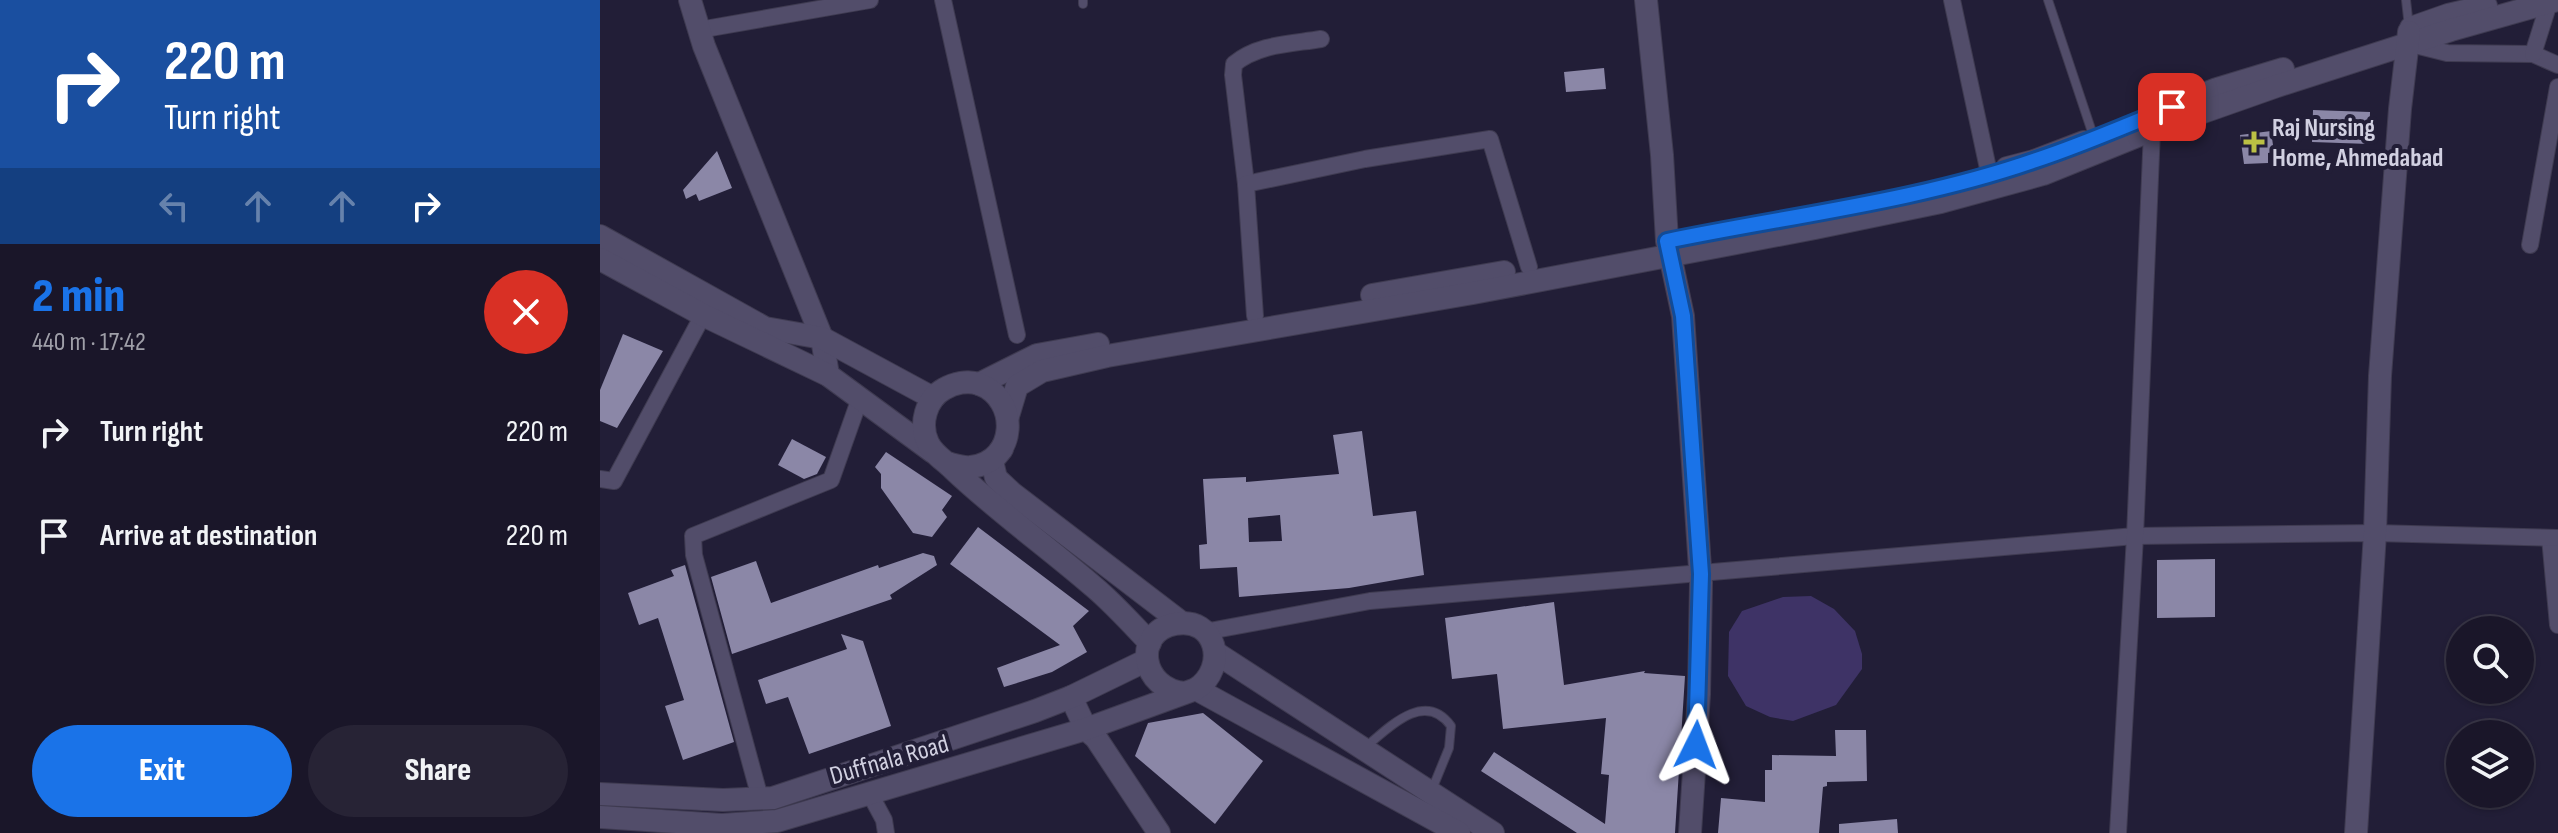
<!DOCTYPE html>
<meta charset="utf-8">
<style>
:root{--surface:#1a1629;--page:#272335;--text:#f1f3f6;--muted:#9f9fa8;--line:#383546;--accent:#1a73e8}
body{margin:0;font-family:"Sofia Sans Condensed",sans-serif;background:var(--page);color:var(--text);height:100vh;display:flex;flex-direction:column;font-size:30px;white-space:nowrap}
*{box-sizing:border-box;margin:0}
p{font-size:26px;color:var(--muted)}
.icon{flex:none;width:44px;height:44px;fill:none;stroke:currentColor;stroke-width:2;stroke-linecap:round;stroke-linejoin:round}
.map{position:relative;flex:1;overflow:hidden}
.panel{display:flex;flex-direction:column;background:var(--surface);width:600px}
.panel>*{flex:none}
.banner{background:#1a4fa0;color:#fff;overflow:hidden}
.controls{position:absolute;left:1846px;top:616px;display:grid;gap:16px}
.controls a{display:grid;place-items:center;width:88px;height:88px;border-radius:50%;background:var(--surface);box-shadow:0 2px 6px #0004,0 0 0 2px var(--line);font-size:40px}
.pin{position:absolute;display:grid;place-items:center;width:68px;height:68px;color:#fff;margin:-34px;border-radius:16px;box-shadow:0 4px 12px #0006}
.me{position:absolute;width:88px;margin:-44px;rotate:3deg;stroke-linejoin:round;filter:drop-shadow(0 0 6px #0008)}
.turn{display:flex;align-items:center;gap:28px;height:168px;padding:0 32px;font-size:36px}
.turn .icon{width:104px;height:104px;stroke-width:2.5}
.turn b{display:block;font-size:56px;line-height:68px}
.lanes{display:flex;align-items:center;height:76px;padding:0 32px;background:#0003;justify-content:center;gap:40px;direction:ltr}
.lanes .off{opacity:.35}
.round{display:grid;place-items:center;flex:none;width:84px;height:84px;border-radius:42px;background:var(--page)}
.summary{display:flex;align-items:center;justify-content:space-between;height:136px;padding:0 32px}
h1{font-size:48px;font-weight:800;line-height:60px;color:var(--accent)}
.action{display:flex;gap:16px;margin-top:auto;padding:16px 32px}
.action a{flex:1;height:92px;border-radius:48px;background:var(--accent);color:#fff;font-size:32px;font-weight:800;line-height:92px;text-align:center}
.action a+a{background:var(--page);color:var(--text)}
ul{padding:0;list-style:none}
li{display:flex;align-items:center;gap:24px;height:104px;padding:0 32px}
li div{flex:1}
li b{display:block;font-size:30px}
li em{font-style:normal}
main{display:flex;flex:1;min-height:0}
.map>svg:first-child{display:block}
.green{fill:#3e3366}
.building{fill:#8b87a7;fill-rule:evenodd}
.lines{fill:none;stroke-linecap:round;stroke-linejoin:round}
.lane-casing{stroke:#3f3b51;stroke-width:10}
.street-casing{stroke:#3f3b51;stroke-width:18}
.secondary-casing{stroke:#3f3b51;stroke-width:24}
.lane{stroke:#524d6a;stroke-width:8}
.street{stroke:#524d6a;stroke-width:16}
.secondary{stroke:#524d6a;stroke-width:22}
.route-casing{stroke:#114b97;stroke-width:20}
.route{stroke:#1a73e8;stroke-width:14}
.poi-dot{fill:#bbc044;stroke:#221e37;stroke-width:3}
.labels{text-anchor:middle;stroke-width:8;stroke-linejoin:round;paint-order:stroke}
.poi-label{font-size:26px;font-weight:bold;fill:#d1d0e1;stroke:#221e37;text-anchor:start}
.street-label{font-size:26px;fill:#d1d0e1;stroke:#221e37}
</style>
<main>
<section class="panel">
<div class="banner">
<div class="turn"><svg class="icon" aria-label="right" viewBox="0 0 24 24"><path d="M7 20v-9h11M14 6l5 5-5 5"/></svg><div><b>220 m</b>Turn right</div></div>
<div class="lanes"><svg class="icon off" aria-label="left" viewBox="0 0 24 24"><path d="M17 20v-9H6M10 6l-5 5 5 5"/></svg><svg class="icon off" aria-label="ahead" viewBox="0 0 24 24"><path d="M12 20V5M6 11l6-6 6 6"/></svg><svg class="icon off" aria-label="ahead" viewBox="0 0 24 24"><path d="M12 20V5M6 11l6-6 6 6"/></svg><svg class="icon" aria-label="right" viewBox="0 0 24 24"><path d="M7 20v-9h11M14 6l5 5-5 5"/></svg></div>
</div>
<div class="summary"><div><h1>2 min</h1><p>440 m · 17:42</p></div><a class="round" style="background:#d93025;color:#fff"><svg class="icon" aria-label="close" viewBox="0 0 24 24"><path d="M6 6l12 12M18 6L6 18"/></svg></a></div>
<ul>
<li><svg class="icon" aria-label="right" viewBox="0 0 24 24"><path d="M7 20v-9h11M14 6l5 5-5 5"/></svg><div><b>Turn right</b></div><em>220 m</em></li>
<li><svg class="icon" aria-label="arrive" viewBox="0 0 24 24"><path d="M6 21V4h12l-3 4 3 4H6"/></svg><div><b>Arrive at destination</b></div><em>220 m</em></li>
</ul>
<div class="action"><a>Exit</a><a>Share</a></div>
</section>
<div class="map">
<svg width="1958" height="833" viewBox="0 0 1958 833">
<rect width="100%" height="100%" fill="#221e37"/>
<polygon class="green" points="1211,596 1234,609 1255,631 1262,654 1262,669 1236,705 1193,721 1170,717 1146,706 1128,676 1129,632 1142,611 1183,597"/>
<g class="building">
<polygon points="1004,68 1006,89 966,92 964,72"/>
<polygon points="1713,110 1770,112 1769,144 1712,142"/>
<polygon points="1671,131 1674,152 1668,153 1668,163 1644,164 1640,135"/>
<polygon points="117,151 132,188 99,201 96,194 86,199 83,190"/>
<polygon points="23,334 63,351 17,428 0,421 0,390"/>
<path d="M762 431 773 516 816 511 824 575 749 588 639 597 637 567 600 569 599 545 607 544 603 479 646 477V482L739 474 733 435ZM680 515 682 541 649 542 648 518Z"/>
<polygon points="192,439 226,457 217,474 204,479 178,465"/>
<polygon points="286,452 352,496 342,510 347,517 332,537 313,533 281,488 281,474 275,467"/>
<polygon points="378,527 489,611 473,626 487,652 452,672 404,687 397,668 460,645 350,564"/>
<polygon points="323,553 334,556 337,565 290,595 292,599 132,654 111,577 156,561 171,603 278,565 279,568"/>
<polygon points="1615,559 1615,617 1557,618 1557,560"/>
<polygon points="85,565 134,742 83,760 65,706 84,700 58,618 39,625 28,593 74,576 71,570"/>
<polygon points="954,602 964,685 1045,671 1044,673 1085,676 1075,833 977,833 881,771 894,752 1005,824 1009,775 1001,774 1006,718 903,729 897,674 852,679 845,618"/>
<polygon points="241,634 263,641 291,726 209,754 188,697 166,704 158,680 247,649"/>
<polygon points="603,713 663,761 615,824 535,756 548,723"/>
<polygon points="1235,730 1266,730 1267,781 1227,782 1227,786 1223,787 1219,833 1118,833 1121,798 1165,802 1165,770 1172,770 1172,755 1236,756"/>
<polygon points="1297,819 1298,833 1239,833 1239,824"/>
</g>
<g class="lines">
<defs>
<g id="lane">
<polyline points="483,0 483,4"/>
<polyline points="1448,0 1494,138"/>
<polyline points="1806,0 1809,27"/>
<path d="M767 746C789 727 825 690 851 726L849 748 831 792"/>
</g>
<g id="street">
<polyline points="343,0 417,335"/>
<polyline points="1352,0 1389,173"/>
<polyline points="99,30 270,0"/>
<polyline points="1811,44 1847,53 1933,54 1958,65"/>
<polyline points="1933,54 1949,3"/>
<path d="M646 184 633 75 634 64C658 44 691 44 721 39"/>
<polyline points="1930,245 1958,87"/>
<polyline points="655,316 646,184 765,159 890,139 929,267"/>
<polyline points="0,479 14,481 103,315"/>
<polyline points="1950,538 1958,625"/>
<polyline points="604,632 770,601 1535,536 1775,533 1958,538"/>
<polyline points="270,794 284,820 286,833"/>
<polyline points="160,798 94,555 93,536 231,480 260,398"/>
<polyline points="1518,833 1535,536 1552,130"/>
</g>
<g id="secondary">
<polyline points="90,0 104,46 222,338 228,375"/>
<polyline points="1046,0 1062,155 1067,241 1083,316 1101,583 1099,694 1090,833"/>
<polyline points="1811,28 1848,15 1886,6"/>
<polyline points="1550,116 1617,89 1683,69"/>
<polyline points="1407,168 1434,161 1484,142"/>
<polyline points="0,236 165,328 222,338 333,398"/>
<polyline points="0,259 103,315 228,375 333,452"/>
<polyline points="772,295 904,272"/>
<polyline points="379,384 437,355 498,344"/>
<polyline points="408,416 417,386 442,371 507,356 873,293 1215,228 1341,202 1443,174 1552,130 1677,86 1851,30 1957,0"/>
<polyline points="402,449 392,461 396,478 412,493 582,623"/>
<path d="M347 463C355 465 363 468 371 467 417 462 420 399 379 384 368 380 354 383 344 389 326 399 319 424 328 443 333 454 344 460 353 469 397 511 448 547 494 587 514 604 532 624 550 643"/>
<polyline points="616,653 893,833"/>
<polyline points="596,689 859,833"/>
<polyline points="471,697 486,729 496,738 559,833"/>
<polyline points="0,794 123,800 173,798 435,711 471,697 547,660"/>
<path d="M0 817 122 825 177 821 486 729 596 689C629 667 616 616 575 624 532 632 541 690 585 693"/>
<polyline points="1756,833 1775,533 1780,376 1800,109 1809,32"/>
</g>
</defs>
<use href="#lane" class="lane-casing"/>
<use href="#street" class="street-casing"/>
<use href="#secondary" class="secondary-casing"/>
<use href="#lane" class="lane"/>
<use href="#street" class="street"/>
<use href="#secondary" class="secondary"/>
</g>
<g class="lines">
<defs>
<path id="route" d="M1096 745 1101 574 1083 316 1067 241C1188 216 1319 201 1436 160 1482 145 1527 125 1572 107"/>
</defs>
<use href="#route" class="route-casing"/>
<use href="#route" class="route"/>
</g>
<path class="poi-dot" d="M1650 130h8v8h8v8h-8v8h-8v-8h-8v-8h8z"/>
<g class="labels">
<g class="poi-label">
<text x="1672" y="136">Raj Nursing<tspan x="1672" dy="30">Home, Ahmedabad</tspan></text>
</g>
<g class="street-label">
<text transform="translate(289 759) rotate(-16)" y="9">Duffnala Road</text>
</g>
</g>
</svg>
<div class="controls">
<a><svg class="icon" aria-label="search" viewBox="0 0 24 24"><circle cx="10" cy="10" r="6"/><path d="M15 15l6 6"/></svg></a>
<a><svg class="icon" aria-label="layers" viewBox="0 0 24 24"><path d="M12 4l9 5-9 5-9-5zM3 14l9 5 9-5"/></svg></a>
</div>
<div class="pin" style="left:1572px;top:107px;background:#d93025"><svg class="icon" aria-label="arrive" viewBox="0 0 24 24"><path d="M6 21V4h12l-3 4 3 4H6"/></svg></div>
<svg class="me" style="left:1096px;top:745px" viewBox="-20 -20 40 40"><path d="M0-17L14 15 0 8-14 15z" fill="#1a73e8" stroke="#fff" stroke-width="4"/></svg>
</div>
</main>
